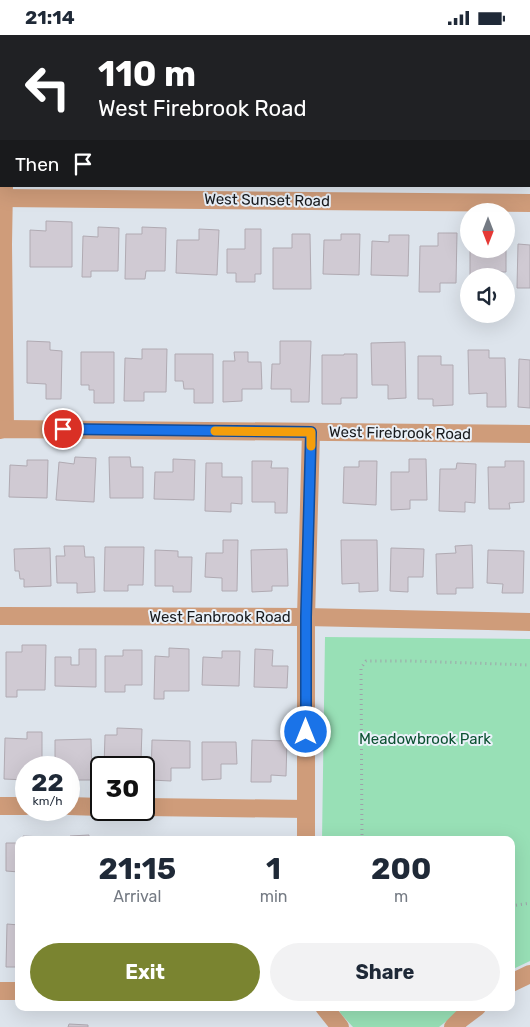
<!DOCTYPE html>
<style>
:root{--surface:#fff;--page:#f2f2f3;--text:#1f2937;--muted:#747a83;--accent:#7a8430}
body{margin:0;font-family:Rubik,sans-serif;background:var(--page);color:var(--text);height:100vh;display:flex;flex-direction:column;font-size:19px;white-space:nowrap}
*{box-sizing:border-box;margin:0}
p{font-size:16px;color:var(--muted)}
.icon{flex:none;width:28px;height:28px;fill:none;stroke:currentColor;stroke-width:2;stroke-linecap:round;stroke-linejoin:round}
.map{position:relative;flex:1;overflow:hidden}
.drawer{position:absolute;left:15px;top:801px;width:500px;height:175px;display:flex;flex-direction:column;background:var(--surface);border-radius:10px;box-shadow:0 5px 20px #0002}
.drawer>*{flex:none}
.hud{position:absolute;left:0px;top:0px;width:530px;height:152px;box-shadow:0 5px 20px #0002;background:#202124;color:#fff;overflow:hidden}
.needle{width:32px;rotate:180deg}
.fabs{position:absolute;left:460px;top:168px;display:grid;gap:10px}
.fabs a{display:grid;place-items:center;width:55px;height:55px;border-radius:50%;background:var(--surface);box-shadow:0 5px 20px #0002;font-size:25px}
.speed{position:absolute;left:15px;top:721px;display:flex;gap:10px;font-size:25px;font-weight:700;text-align:center}
.speed>*{display:grid;place-content:center;width:65px;height:65px;border-radius:50%;background:var(--surface);box-shadow:0 5px 20px #0002;line-height:1}
.speed small{font-size:12px;font-weight:400}
.speed .limit{border:2px solid #111;border-radius:8px;background:#fff;color:#111}
.pin{position:absolute;display:grid;place-items:center;width:42px;height:42px;color:#fff;margin:-21px;border:2px solid #fff;border-radius:50%;box-shadow:0 1px 5px #0007}
.me{position:absolute;width:55px;margin:-28px;rotate:0deg;stroke-linejoin:round;filter:drop-shadow(0 0 4px #0008)}
.turn{display:flex;align-items:center;gap:18px;height:105px;padding:0 15px;font-size:22px}
.turn .icon{width:65px;height:65px;stroke-width:2.5}
.turn b{display:block;font-size:35px;line-height:42px}
.then{display:flex;align-items:center;height:48px;padding:0 15px;background:#0003;gap:10px;font-size:19px}
.eta{display:flex;justify-content:space-evenly;align-items:center;height:85px;text-align:center}
.eta b{font-size:30px;font-weight:700;line-height:35px}
.button{display:flex;gap:10px;margin-top:auto;padding:10px 15px}
.button a{flex:1;height:58px;border-radius:30px;background:var(--accent);color:#fff;font-size:20px;font-weight:700;line-height:58px;text-align:center}
.button a+a{background:var(--page);color:var(--text)}
.status{display:flex;justify-content:space-between;align-items:center;height:35px;padding:0 25px;background:var(--surface);direction:ltr}
.status svg{height:14px;fill:currentColor}
.map>svg:first-child{display:block}
.green{fill:#98e0b6}
.building{fill:#d0cad3;stroke:#b0aab2}
.lines{fill:none;stroke-linecap:round;stroke-linejoin:round}
.path{stroke:#9ea3a9;stroke-width:3;stroke-dasharray:1 4;stroke-linecap:butt}
.street{stroke:#cf9c7a;stroke-width:18}
.route-casing{stroke:#114b97;stroke-width:12}
.route{stroke:#1a73e8;stroke-width:9}
.slow{stroke:#f59e0b;stroke-width:9}
.labels{text-anchor:middle;stroke-width:4;stroke-linejoin:round;paint-order:stroke}
.street-label{font-size:15px;fill:#191b1e;stroke:#eaf1f9}
.park-label{font-size:15px;fill:#0c5132;stroke:#eaf1f9}
</style>
<div class="status"><b>21:14</b><svg viewBox="0 0 49 12"><path d="M0 12V9h3v3zM5 12V6h3v6zM10 12V3h3v9zM15 12V0h3v12zM26 1h20v11H26zM47 4h2v5h-2z"/></svg></div>
<div class="map">
<svg width="530" height="992" viewBox="0 0 530 992">
<rect width="100%" height="100%" fill="#dde4ec"/>
<g class="green">
<polygon points="325,602 530,604 530,926 511,935 511,805 322,805"/>
<polygon points="338,973 463,973 439,992 353,992 341,979"/>
</g>
<g class="building">
<polygon points="530,17 530,61 529,60 529,18"/>
<polygon points="46,186 72,187 72,232 30,232 30,195 46,196"/>
<polygon points="98,192 119,193 118,236 91,236 91,242 82,242 83,201 98,202"/>
<polygon points="142,192 166,193 165,236 146,236 145,244 125,244 126,199 142,199"/>
<polygon points="199,194 219,195 217,240 176,238 177,205 199,205"/>
<polygon points="245,194 261,194 261,239 255,239 255,247 236,247 236,238 227,238 227,214 245,214"/>
<polygon points="438,198 457,198 456,248 440,248 440,257 419,257 420,211 438,211"/>
<polygon points="292,199 310,199 311,254 273,254 273,213 292,213"/>
<polygon points="341,199 360,199 359,240 323,239 324,205 341,205"/>
<polygon points="389,200 409,200 408,241 371,240 372,206 389,207"/>
<polygon points="506,203 506,237 490,237 490,241 470,241 470,214 506,214"/>
<polygon points="518,209 530,210 530,253 517,253"/>
<polygon points="27,306 50,307 50,315 62,316 61,364 46,364 46,349 27,348"/>
<polygon points="280,306 311,306 309,367 291,367 291,354 271,354 272,329 280,329"/>
<polygon points="405,307 406,363 388,364 388,350 372,350 371,308"/>
<polygon points="142,314 167,314 166,357 144,357 144,366 124,366 125,323 142,324"/>
<polygon points="468,315 489,315 489,323 505,323 506,372 487,372 487,358 469,359"/>
<polygon points="81,317 114,317 114,368 94,368 94,355 89,355 89,350 81,350"/>
<polygon points="234,317 248,317 248,327 261,327 262,354 242,354 242,366 223,367 223,326 235,326"/>
<polygon points="175,319 213,319 213,368 194,368 194,354 184,354 183,346 175,346"/>
<polygon points="344,319 357,319 357,363 341,363 341,369 322,369 322,320 344,320"/>
<polygon points="418,321 441,321 441,330 453,330 453,370 433,371 433,364 418,364"/>
<polygon points="519,324 530,325 530,373 518,372"/>
<polygon points="75,422 96,423 94,467 56,465 59,427 74,429"/>
<polygon points="109,422 130,422 131,432 143,432 143,463 110,463"/>
<polygon points="173,424 195,425 194,465 154,464 155,437 173,437"/>
<polygon points="409,424 426,424 427,465 410,465 410,474 391,475 391,437 409,437"/>
<polygon points="27,425 48,425 47,463 9,462 10,430 27,431"/>
<polygon points="252,426 272,426 271,433 288,433 287,478 275,478 275,467 252,467"/>
<polygon points="359,426 377,426 376,470 343,468 344,432 359,432"/>
<polygon points="505,426 524,426 524,467 509,468 510,474 489,474 488,432 505,432"/>
<polygon points="206,428 222,428 222,442 242,442 242,469 231,468 231,477 205,476"/>
<polygon points="457,428 476,429 475,468 465,467 465,477 439,476 440,434 456,434"/>
<polygon points="223,505 238,505 237,556 222,556 222,543 205,542 206,518 223,518"/>
<polygon points="341,505 377,505 378,556 359,557 359,548 342,549"/>
<polygon points="472,510 473,553 456,553 456,559 437,559 436,519 456,518 455,511"/>
<polygon points="64,511 84,511 85,522 94,522 95,557 77,558 77,548 57,548 56,521 65,521"/>
<polygon points="105,512 144,512 143,550 128,550 128,556 104,556"/>
<polygon points="50,513 51,551 24,552 24,544 20,544 19,536 15,536 14,514"/>
<polygon points="391,513 424,514 423,542 408,542 408,557 390,556"/>
<polygon points="287,514 288,551 272,551 272,556 252,557 251,515"/>
<polygon points="155,515 178,516 178,522 192,522 191,557 173,557 173,551 155,551"/>
<polygon points="488,515 524,516 523,558 502,558 503,549 487,548"/>
<polygon points="22,610 46,610 45,655 17,655 17,662 6,662 6,617 22,617"/>
<polygon points="169,613 189,614 189,656 164,656 164,664 154,664 155,621 169,622"/>
<polygon points="79,614 96,614 96,652 55,651 55,622 71,622 71,630 79,630"/>
<polygon points="255,614 273,615 272,631 288,631 287,653 254,652"/>
<polygon points="123,615 142,615 142,650 125,650 125,657 105,657 105,621 123,621"/>
<polygon points="222,616 240,616 239,651 202,650 203,622 222,623"/>
<polygon points="117,693 142,694 141,725 122,725 122,732 104,732 105,700 117,700"/>
<polygon points="27,697 42,697 42,732 26,732 26,745 4,744 5,703 27,704"/>
<polygon points="91,704 92,745 74,745 74,737 69,737 69,732 55,732 55,705"/>
<polygon points="152,705 190,706 190,733 171,733 171,746 151,745"/>
<polygon points="252,705 287,706 286,741 271,740 271,747 251,747"/>
<polygon points="202,707 236,707 237,729 221,729 221,744 202,745"/>
<polygon points="89,800 89,805 70,805 70,801"/>
<polygon points="23,801 43,802 43,805 23,805"/>
<rect x="152" y="803" width="35" height="2"/>
<polygon points="6,808 19,808 19,837 6,836"/>
<polygon points="7,889 19,890 19,932 6,932"/>
<polygon points="69,989 88,990 88,992 68,992"/>
</g>
<g class="lines">
<g class="path">
<polyline points="362,805 361,633 366,626 411,626 530,630"/>
<polyline points="511,871 530,868"/>
</g>
<g class="street">
<polyline points="5,1 5,0"/>
<polyline points="4,152 3,209 5,394"/>
<polyline points="4,163 530,168"/>
<polyline points="0,395 5,394 530,399"/>
<polyline points="0,581 306,582 530,587"/>
<polyline points="0,771 26,771"/>
<polyline points="69,771 101,772"/>
<polyline points="144,772 306,774"/>
<polyline points="306,805 306,582 311,397"/>
<polyline points="511,948 530,939"/>
<polyline points="0,956 19,956"/>
<polyline points="324,972 340,992"/>
<polyline points="453,992 461,984 477,972"/>
</g>
</g>
<g class="lines">
<defs>
<polyline id="route" points="63,394 311,397 306,582 306,697"/>
</defs>
<use href="#route" class="route-casing"/>
<use href="#route" class="route"/>
<polyline class="slow" points="215,396 311,397 311,411"/>
</g>
<g class="labels">
<g class="street-label">
<text transform="translate(267 165) rotate(1)" y="5">West Sunset Road</text>
<text transform="translate(400 398) rotate(1)" y="5">West Firebrook Road</text>
<text x="220" y="587">West Fanbrook Road</text>
</g>
<g class="park-label">
<text x="425" y="709">Meadowbrook Park</text>
</g>
</g>
</svg>
<div class="fabs">
<a><svg class="needle" viewBox="-14 -14 28 28"><path d="M0-13l5 13h-10z" fill="#e53935"/><path d="M0 13l5-13h-10z" fill="#747a83"/></svg></a>
<a><svg class="icon" aria-label="sound" viewBox="0 0 24 24"><path d="M4 9h4l5-4v14l-5-4H4zM17 9q2 3 0 6"/></svg></a>
</div>
<div class="speed"><div>22<small>km/h</small></div><div class="limit">30</div></div>
<div class="pin" style="left:63px;top:394px;background:#d93025"><svg class="icon" aria-label="arrive" viewBox="0 0 24 24"><path d="M6 21V4h12l-3 4 3 4H6"/></svg></div>
<svg class="me" style="left:306px;top:697px" viewBox="-20 -20 40 40"><circle r="17" fill="#1a73e8" stroke="#fff" stroke-width="3"/><path d="M0-11L8 9 0 5-8 9z" fill="#fff"/></svg>
<div class="hud">
<div class="turn"><svg class="icon" aria-label="left" viewBox="0 0 24 24"><path d="M17 20v-9H6M10 6l-5 5 5 5"/></svg><div><b>110 m</b>West Firebrook Road</div></div>
<div class="then">Then<svg class="icon" aria-label="arrive" viewBox="0 0 24 24"><path d="M6 21V4h12l-3 4 3 4H6"/></svg></div>
</div>
<section class="drawer">
<div class="eta">
<div><b>21:15</b><p>Arrival</p></div>
<div><b>1</b><p>min</p></div>
<div><b>200</b><p>m</p></div>
</div>
<div class="button"><a>Exit</a><a>Share</a></div>
</section>
</div>
